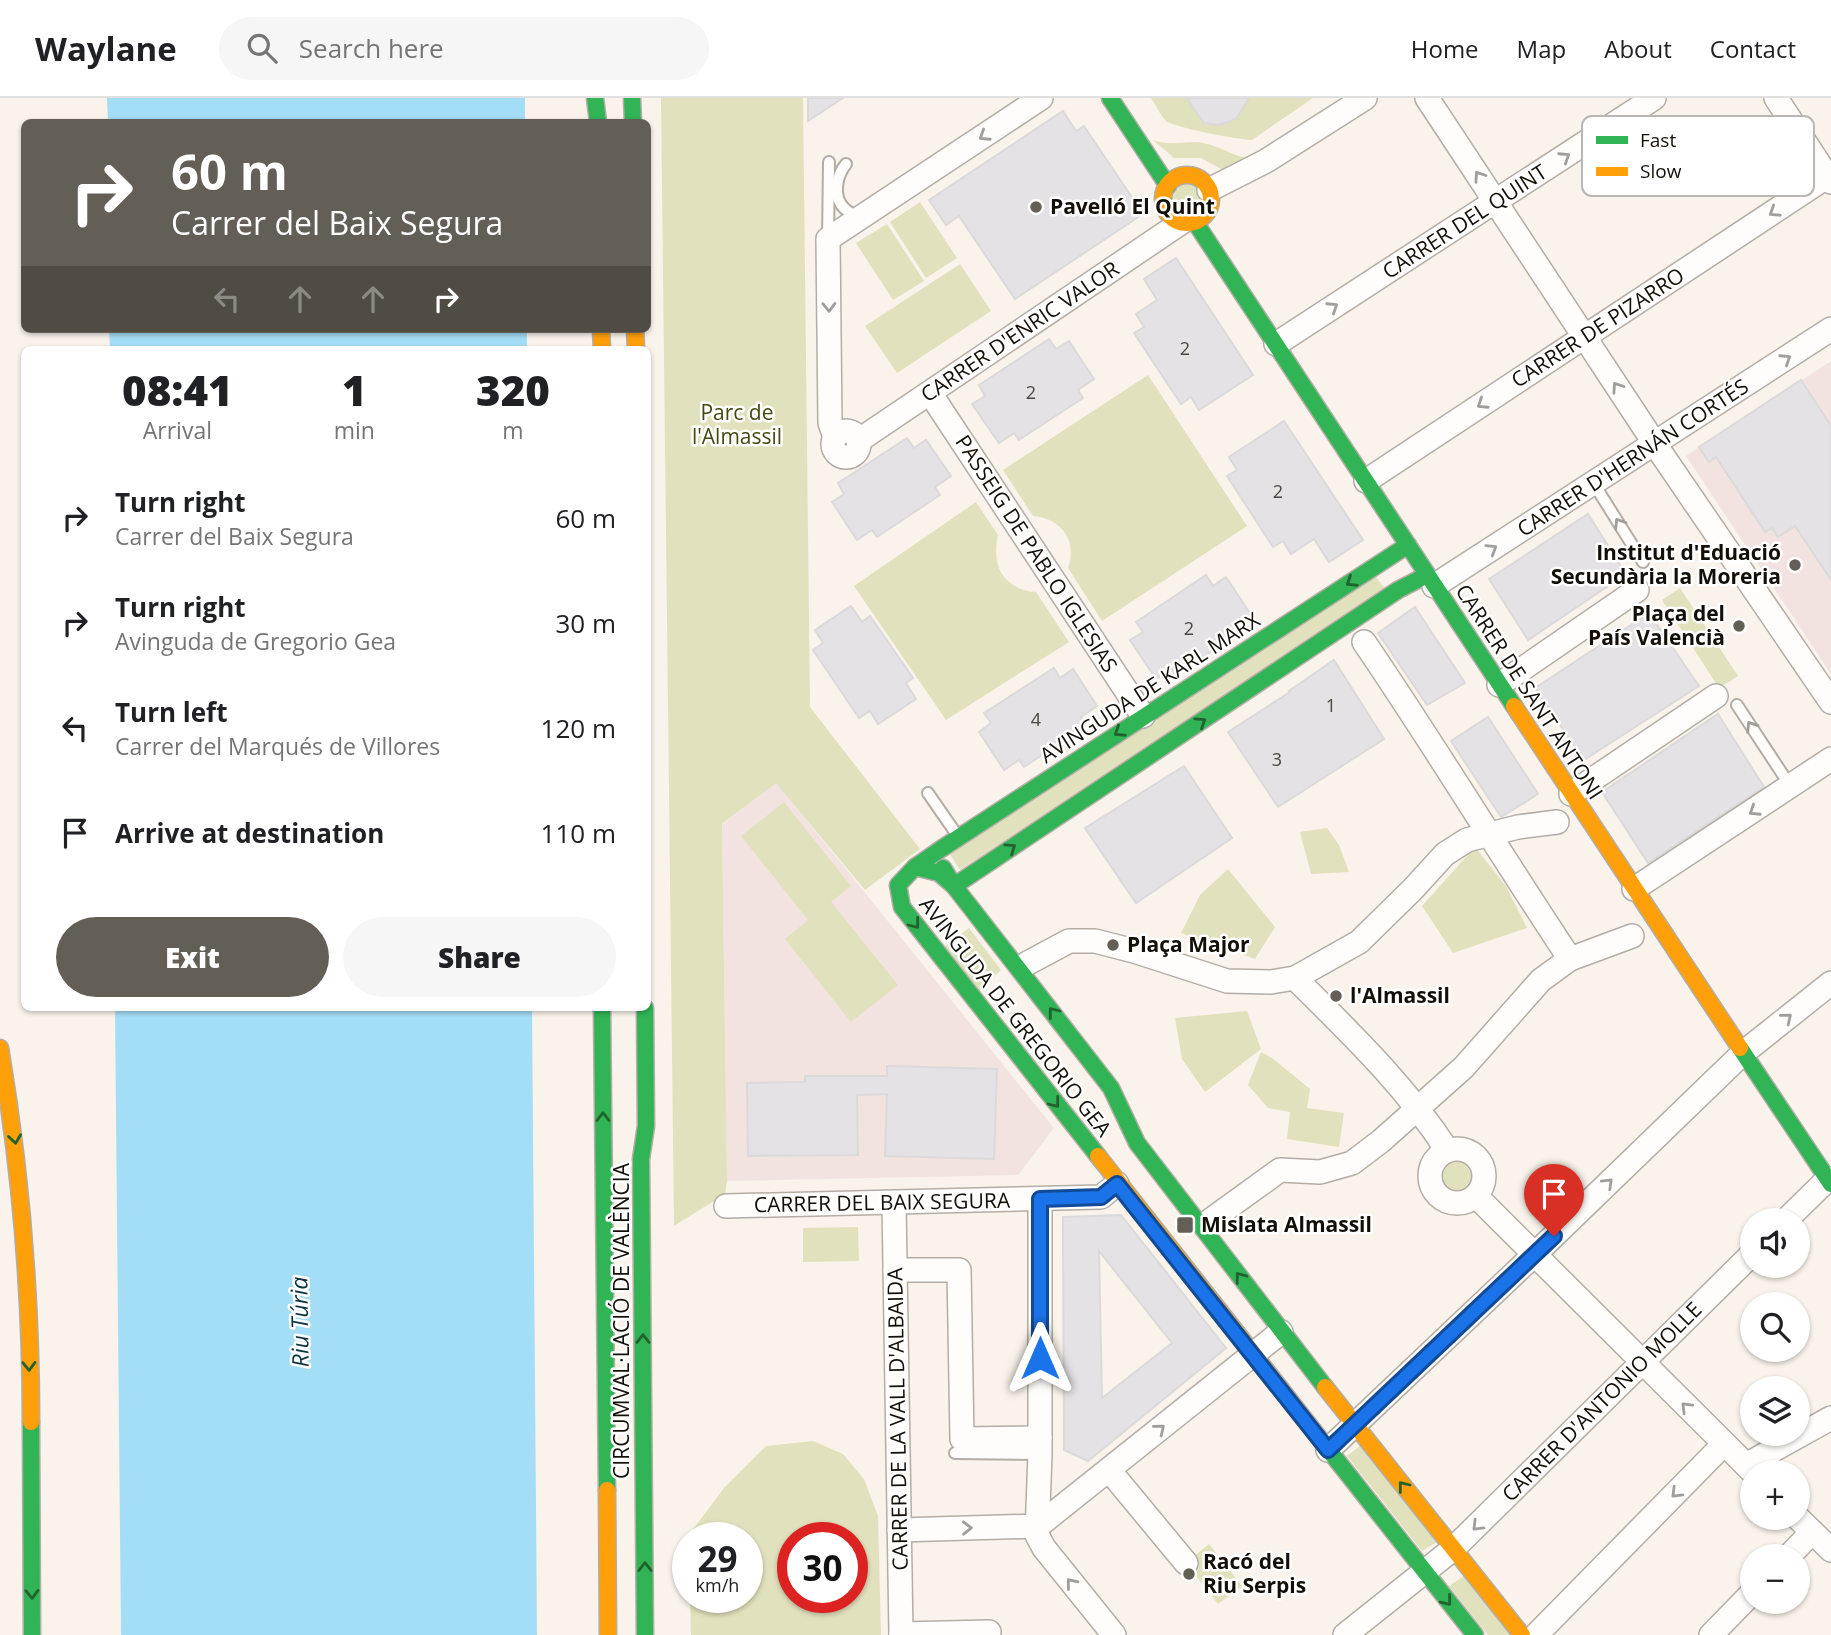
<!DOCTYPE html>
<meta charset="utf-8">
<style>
:root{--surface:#fff;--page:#f6f6f6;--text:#202124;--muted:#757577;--line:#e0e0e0;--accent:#645f56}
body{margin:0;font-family:"Open Sans",sans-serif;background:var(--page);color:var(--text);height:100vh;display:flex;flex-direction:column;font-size:26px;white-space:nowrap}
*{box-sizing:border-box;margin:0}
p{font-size:23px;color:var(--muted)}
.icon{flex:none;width:38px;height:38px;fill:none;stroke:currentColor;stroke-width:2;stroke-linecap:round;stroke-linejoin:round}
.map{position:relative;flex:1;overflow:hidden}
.details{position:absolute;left:21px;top:248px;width:630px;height:665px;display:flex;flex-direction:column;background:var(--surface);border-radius:10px;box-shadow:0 2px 5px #0004}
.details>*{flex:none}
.guide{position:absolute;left:21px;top:21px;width:630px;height:214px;border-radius:10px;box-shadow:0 2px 5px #0004;background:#645f56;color:#fff;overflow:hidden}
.controls{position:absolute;left:1740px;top:1110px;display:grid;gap:14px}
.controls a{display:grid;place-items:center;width:70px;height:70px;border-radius:50%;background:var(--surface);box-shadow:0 2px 5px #0004;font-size:35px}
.speed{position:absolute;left:672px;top:1424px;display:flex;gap:14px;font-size:35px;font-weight:700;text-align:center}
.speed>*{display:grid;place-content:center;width:91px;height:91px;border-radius:50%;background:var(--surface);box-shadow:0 2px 5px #0004;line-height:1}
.speed small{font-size:18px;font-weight:400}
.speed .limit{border:10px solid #d22;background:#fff;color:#111}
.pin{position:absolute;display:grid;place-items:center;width:60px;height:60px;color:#fff;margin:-72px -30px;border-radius:50% 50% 50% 0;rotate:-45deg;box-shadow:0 0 7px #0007}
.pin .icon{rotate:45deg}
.me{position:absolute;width:77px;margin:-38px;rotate:0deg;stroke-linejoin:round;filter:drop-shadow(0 0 5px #0008)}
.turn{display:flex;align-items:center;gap:24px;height:147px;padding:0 35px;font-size:32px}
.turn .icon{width:91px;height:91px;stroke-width:2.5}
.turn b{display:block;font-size:49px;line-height:60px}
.lanes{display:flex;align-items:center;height:66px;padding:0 35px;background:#0003;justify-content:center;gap:35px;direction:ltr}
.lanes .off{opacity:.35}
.eta{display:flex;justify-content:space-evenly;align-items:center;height:119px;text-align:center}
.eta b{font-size:42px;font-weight:800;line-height:49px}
.cta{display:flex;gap:14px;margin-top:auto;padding:14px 35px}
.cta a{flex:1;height:80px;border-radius:42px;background:var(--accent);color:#fff;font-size:28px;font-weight:800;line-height:80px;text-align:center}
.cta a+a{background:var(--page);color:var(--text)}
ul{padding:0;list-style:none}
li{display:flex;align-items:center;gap:21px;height:105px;padding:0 35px}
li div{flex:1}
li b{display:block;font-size:26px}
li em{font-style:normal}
header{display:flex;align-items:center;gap:42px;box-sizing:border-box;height:98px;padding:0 35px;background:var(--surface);border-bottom:2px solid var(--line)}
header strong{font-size:33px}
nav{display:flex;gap:38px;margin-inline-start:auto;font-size:24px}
.search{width:490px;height:63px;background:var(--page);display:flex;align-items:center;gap:18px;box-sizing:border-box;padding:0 24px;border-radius:38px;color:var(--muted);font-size:26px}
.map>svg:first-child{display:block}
.education{fill:#f2e3e0}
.green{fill:#e1e1bd;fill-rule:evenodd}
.water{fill:#a4ddf6}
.building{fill:#e4e2e4;stroke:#dbd9da;stroke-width:2;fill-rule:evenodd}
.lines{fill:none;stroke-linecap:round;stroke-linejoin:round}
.lane-casing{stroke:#b3ada5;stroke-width:14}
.street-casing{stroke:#b3ada5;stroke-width:26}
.fast-casing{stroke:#b3ada5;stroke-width:19}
.slow-casing{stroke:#b3ada5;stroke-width:19}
.lane{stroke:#fefdfc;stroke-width:10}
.street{stroke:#fefdfc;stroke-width:23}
.fast{stroke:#30b455;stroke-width:16}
.slow{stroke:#ff9f0a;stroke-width:16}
.oneway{stroke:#a09e9a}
.oneway2{stroke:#22622e}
.route-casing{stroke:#114b97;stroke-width:18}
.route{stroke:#1a73e8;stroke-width:12}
.poi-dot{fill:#645f56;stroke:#fff;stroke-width:2.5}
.labels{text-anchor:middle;stroke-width:5;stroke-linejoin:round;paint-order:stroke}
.number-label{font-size:18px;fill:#4a4640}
.poi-label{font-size:21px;font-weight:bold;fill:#140f06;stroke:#fff;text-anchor:start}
.street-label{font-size:21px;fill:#140f06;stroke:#fff}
.park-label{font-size:21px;fill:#45480f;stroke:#fff}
.water-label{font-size:23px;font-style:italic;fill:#0b3342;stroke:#fff}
.key{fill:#fff;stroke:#b8b7b4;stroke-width:2}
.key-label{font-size:19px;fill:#140f06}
</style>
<header>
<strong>Waylane</strong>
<div class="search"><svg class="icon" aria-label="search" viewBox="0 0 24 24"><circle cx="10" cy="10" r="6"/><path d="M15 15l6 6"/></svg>Search here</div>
<nav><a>Home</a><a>Map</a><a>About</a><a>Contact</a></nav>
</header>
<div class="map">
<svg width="1831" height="1537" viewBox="0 0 1831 1537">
<rect width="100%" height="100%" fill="#f9f3eb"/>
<g class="education">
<polygon points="1831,263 1831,576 1686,358"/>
<polygon points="776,684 1054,1030 1018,1077 727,1083 722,727"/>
</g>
<g class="green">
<polygon points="661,0 803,0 810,609 920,751 865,792 776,685 722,726 727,1083 725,1096 674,1128"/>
<path d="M1151 0H1313L1252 42C1240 42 1172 29 1166 23 1160 17 1156 7 1151 0Z"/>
<path d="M1153 42C1172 49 1190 41 1208 46 1224 50 1234 59 1250 60L1236 69 1221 71 1201 60H1174Z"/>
<polygon points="1185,85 1191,85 1200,91 1204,100 1202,110 1179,115 1175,112 1171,101 1180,87"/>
<polygon points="920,104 957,160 926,180 890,124"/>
<polygon points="887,126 924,183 893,202 856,145"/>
<polygon points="960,166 991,213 897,275 865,228"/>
<path d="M1148 277 1247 428 1102 523 1068 470C1078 443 1061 420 1033 418L1003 372Z"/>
<path d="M976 404 998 437C991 468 1003 491 1036 494L1069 544 946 622 854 488Z"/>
<polygon points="1374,476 1388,495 960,772 948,753"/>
<polygon points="1680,490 1738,578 1719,590 1662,502"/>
<polygon points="784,704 851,788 831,804 898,887 851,924 785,841 808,822 741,738"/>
<polygon points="1327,730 1339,747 1349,774 1311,776 1300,734"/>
<polygon points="1475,749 1506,788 1527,830 1453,855 1422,808"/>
<polygon points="1228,771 1275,829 1255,861 1181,835 1200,797"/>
<polygon points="969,830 1001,872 979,893 945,848"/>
<polygon points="1247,913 1261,951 1205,994 1182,961 1175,920"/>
<polygon points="1261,954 1272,960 1310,991 1307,1010 1344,1015 1339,1049 1287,1041 1290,1014 1268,1010 1248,987"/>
<circle cx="1455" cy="1079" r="19"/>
<polygon points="858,1129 859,1163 803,1164 803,1130"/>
<path d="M813 1343 843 1356 864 1381 878 1418 881 1537H691L690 1500H747V1440H688V1438L724 1390 766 1348ZM793 1440H852V1500H793Z"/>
<polygon points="1364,1345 1437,1444 1422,1453 1347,1358"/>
<polygon points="1209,1446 1242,1488 1218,1506 1186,1465"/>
<polygon points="1467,1476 1515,1537 1488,1537 1449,1488"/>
</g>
<g class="water">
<polygon points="107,0 525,0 525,24 108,24"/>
<polygon points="109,231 527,231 527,252 110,252"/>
<polygon points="115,910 532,910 537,1537 121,1537"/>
</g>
<g class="building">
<polygon points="808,0 843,0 808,23"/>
<polygon points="1187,0 1249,0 1236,21 1219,27 1204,25"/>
<polygon points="1063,13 1076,33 1084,28 1143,116 1015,201 959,118 946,127 929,102"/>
<polygon points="1176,160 1253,277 1199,312 1191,299 1181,306 1134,235 1144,229 1136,216 1157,202 1144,181"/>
<polygon points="1049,241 1056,251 1069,243 1094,281 1078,292 1083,300 1019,342 1014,335 999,345 972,306 985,298 979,287"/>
<polygon points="1801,282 1831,328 1831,482 1795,428 1778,439 1772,430 1765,434 1716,359 1709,364 1699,349"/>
<polygon points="1284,323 1363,442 1329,464 1314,441 1291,456 1283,443 1273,449 1227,378 1237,372 1229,359"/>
<polygon points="907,340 914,350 926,342 951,378 935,389 940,397 877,439 872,432 857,442 832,404 844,396 838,385"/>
<polygon points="1588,416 1626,476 1528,542 1489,481"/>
<polygon points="1206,477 1213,488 1226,479 1251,517 1235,528 1240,535 1175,577 1172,571 1156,581 1130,542 1143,534 1136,524"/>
<polygon points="851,508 862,524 870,518 913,580 906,585 916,601 878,626 870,613 859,620 813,552 823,545 815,532"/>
<polygon points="1415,509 1465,585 1427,607 1378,535"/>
<polygon points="1649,515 1699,588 1584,662 1535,590"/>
<polygon points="1334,562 1384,641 1278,709 1228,634 1290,594 1289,593"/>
<polygon points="1054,570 1060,580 1073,571 1097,608 1081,619 1087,627 1024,669 1019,662 1004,672 979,634 991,625 984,615"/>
<polygon points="1718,616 1764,689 1648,765 1602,694"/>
<polygon points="1488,619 1538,696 1501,719 1451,643"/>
<polygon points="1184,668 1232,740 1136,805 1085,730"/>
<polygon points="887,968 997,971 994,1061 885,1058 887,996 857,997 858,1057 748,1058 747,985 805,984 805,978 887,978"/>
<path d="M1121 1117 1226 1250 1088 1363 1064 1352 1063 1119ZM1099 1153 1172 1245 1102 1300Z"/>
</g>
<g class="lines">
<defs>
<g id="lane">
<path d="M846 66C837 77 832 98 844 110 848 114 855 117 859 120"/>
<polyline points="828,141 829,64"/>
<polyline points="1594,386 1643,464"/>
<polyline points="1737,607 1791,689"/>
<polyline points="928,695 957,737"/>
<polyline points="955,1355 1040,1356"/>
</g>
<g id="street">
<polyline points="1427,0 1661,355 1831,604"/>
<polyline points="1776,0 1831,84"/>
<polyline points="1209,92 1266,63 1365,0"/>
<polyline points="1276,246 1654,0"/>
<polyline points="930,295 1143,618"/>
<circle cx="846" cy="346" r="13"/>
<polyline points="835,339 830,325 828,141 1041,0"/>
<polyline points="858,343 1182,124"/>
<polyline points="1366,383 1831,76"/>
<polyline points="1434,488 1831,231"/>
<path d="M1364 544C1435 648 1500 756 1570 861"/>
<polyline points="1499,587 1637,492"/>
<polyline points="1571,696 1716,598"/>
<polyline points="1634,791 1831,661"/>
<polyline points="1026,866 1069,843 1095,843 1134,853 1227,883 1271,884 1295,880 1359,844 1413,791 1445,756 1467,742 1518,729 1557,724"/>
<path d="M1295 880C1349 934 1405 987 1447 1052"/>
<circle cx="1457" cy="1078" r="27"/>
<polyline points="1476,1098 1753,1374"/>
<polyline points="1040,1101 1040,1356 1037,1437 1044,1450 1114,1537"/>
<polyline points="894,1106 901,1537"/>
<polyline points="726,1108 1101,1099 1117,1086"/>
<polyline points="1786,1122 1828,1081"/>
<polyline points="1208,1124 1280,1072 1320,1074 1352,1065 1381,1043 1464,969 1541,882 1570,861 1632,838"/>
<polyline points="895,1172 959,1172 962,1341 1040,1340"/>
<polyline points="1328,1352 1535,1156 1743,955 1831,885"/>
<polyline points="1746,1367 1831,1320"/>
<polyline points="1109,1372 1186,1465"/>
<polyline points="1797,1419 1831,1452"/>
<polyline points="899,1432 1038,1428 1281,1234"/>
<polyline points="1789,1458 1812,1434"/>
<polyline points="901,1536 989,1534"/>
<polyline points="1345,1537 1453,1451 1752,1156"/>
<polyline points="1536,1537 1724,1346"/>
<polyline points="1711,1537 1752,1495"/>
</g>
<g id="fast">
<polyline points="595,0 598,24"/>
<polyline points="632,0 633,24"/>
<polyline points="1110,0 1168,88"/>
<polyline points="1195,124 1514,608"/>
<polyline points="915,769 939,775 954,788 1111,990 1137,1045 1325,1289"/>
<polyline points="943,770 954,788 1398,492 1427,477"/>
<polyline points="602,910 607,1392"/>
<polyline points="645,910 646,1028 641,1061 645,1537"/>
<polyline points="1740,950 1831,1086"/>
<polyline points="1098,1058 902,809 898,787 915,769 941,751 1408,447"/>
<polyline points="31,1324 32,1537"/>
<polyline points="1328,1351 1475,1537"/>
</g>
<g id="slow">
<circle cx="1187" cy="101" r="24"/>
<polyline points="601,231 602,252"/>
<polyline points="635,231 636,252"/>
<polyline points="1514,608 1740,950"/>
<path d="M0 950C21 1074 31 1198 31 1324"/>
<polyline points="1098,1058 1328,1351"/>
<polyline points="1325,1289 1522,1537"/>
<polyline points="607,1392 608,1537"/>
</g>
</defs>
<use href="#lane" class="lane-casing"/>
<use href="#street" class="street-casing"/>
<use href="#fast" class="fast-casing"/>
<use href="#slow" class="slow-casing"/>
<use href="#lane" class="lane"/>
<use href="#street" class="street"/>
<use href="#fast" class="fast"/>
<use href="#slow" class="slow"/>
</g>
<defs><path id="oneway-chevron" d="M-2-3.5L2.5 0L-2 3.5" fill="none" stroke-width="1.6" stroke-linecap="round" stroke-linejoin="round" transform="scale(1.75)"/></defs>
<g class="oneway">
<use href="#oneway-chevron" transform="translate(984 38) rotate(147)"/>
<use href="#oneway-chevron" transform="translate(1565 59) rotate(-33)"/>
<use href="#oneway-chevron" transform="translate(1479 78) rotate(-124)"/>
<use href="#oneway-chevron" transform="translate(1774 114) rotate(147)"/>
<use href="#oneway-chevron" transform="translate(829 209) rotate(89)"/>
<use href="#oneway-chevron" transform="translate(1333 209) rotate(-33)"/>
<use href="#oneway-chevron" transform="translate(1786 261) rotate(-33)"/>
<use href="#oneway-chevron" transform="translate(1617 289) rotate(-124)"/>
<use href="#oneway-chevron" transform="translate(1482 306) rotate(147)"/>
<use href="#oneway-chevron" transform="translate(1619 425) rotate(-122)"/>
<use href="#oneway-chevron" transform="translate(1492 451) rotate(-32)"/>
<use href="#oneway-chevron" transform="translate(1751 628) rotate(-123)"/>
<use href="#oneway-chevron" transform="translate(1754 713) rotate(147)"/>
<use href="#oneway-chevron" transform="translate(1787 920) rotate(-39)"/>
<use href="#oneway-chevron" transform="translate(1608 1085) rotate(-44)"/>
<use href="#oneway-chevron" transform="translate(1686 1309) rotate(-135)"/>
<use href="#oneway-chevron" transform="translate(1160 1331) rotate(-39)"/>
<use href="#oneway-chevron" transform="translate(1676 1395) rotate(135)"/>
<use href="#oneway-chevron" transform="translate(1477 1428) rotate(135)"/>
<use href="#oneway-chevron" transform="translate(967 1430) rotate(-1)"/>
<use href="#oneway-chevron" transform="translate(1071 1485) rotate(-129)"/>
</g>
<g class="oneway2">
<use href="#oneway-chevron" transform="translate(1351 484) rotate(147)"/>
<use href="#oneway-chevron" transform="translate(1201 624) rotate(-34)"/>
<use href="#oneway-chevron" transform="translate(1119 634) rotate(147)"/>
<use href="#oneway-chevron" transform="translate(1011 750) rotate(-34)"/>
<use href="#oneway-chevron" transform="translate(915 826) rotate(52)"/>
<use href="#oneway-chevron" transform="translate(1053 914) rotate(-128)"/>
<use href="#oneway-chevron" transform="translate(1055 1005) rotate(52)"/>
<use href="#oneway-chevron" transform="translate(603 1019) rotate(-90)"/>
<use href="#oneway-chevron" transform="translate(15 1041) rotate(82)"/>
<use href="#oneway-chevron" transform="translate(1240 1179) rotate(-127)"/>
<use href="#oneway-chevron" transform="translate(643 1241) rotate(-90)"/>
<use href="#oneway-chevron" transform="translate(29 1268) rotate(89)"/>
<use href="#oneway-chevron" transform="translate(1403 1388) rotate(-128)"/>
<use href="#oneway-chevron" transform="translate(645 1469) rotate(-90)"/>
<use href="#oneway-chevron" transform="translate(32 1496) rotate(89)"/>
<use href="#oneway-chevron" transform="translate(1447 1503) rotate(51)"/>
</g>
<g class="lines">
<defs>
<polyline id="route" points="1040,1260 1040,1101 1101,1099 1117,1086 1328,1352 1554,1138"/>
</defs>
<use href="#route" class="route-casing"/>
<use href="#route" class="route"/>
</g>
<g class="poi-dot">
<circle cx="1036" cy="109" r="7"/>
<circle cx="1795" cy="467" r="7"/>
<circle cx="1739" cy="528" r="7"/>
<circle cx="1113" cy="847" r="7"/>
<circle cx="1336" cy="898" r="7"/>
<rect x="1176" y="1118" width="18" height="18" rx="3.5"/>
<circle cx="1189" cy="1476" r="7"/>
</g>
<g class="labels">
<g class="number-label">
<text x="1185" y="257">2</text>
<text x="1031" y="301">2</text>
<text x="1278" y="400">2</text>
<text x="1189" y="537">2</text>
<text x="1331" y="614">1</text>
<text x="1036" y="628">4</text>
<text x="1277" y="668">3</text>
</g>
<g class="poi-label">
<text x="1050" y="116">Pavelló El Quint</text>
<text x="1781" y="462" text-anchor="end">Institut d'Eduació<tspan x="1781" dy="24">Secundària la Moreria</tspan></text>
<text x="1725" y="523" text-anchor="end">Plaça del<tspan x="1725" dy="24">País Valencià</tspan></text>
<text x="1127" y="854">Plaça Major</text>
<text x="1350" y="905">l'Almassil</text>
<text x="1201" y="1134">Mislata Almassil</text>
<text x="1203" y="1471">Racó del<tspan x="1203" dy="24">Riu Serpis</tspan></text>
</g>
<g class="street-label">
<text transform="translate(1465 124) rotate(-33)" y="7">CARRER DEL QUINT</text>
<text transform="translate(1598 230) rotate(-33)" y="7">CARRER DE PIZARRO</text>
<text transform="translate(1020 234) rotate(-34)" y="7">CARRER D'ENRIC VALOR</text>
<text transform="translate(1633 360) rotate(-33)" y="7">CARRER D'HERNÁN CORTÉS</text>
<text transform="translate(1036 456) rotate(57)" y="7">PASSEIG DE PABLO IGLESIAS</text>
<text transform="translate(1150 590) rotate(-33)" y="7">AVINGUDA DE KARL MARX</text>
<text transform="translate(1529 594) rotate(57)" y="7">CARRER DE SANT ANTONI</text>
<text transform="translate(1015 919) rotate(52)" y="7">AVINGUDA DE GREGORIO GEA</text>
<text transform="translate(882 1105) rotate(-1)" y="7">CARRER DEL BAIX SEGURA</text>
<text transform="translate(622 1223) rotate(-90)" y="7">CIRCUMVAL·LACIÓ DE VALÈNCIA</text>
<text transform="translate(1602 1304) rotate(-45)" y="7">CARRER D'ANTONIO MOLLE</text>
<text transform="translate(898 1321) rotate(-91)" y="7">CARRER DE LA VALL D'ALBAIDA</text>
</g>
<g class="park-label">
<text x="737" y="322">Parc de<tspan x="737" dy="24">l'Almassil</tspan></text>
</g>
<g class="water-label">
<text transform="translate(300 1224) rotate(-91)" y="8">Riu Túria</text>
</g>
</g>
<rect x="1582" y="18" width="232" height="80" rx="10" class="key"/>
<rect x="1596" y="38" width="32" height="8" fill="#30b455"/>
<rect x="1596" y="69" width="32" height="9" fill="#ff9f0a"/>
<g class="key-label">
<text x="1640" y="49">Fast</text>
<text x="1640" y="80">Slow</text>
</g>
</svg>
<div class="controls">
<a><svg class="icon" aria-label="sound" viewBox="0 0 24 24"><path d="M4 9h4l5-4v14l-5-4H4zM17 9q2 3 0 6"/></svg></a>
<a><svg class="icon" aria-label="search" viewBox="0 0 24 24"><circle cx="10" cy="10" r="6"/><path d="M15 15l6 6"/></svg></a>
<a><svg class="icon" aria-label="layers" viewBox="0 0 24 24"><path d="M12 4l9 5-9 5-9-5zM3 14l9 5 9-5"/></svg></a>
<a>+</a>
<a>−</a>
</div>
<div class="speed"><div>29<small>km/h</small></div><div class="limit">30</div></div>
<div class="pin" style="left:1554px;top:1138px;background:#d93025"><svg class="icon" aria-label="arrive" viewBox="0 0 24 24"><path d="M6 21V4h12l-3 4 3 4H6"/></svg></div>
<svg class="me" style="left:1040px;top:1260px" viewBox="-20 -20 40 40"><path d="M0-17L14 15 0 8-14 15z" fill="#1a73e8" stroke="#fff" stroke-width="4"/></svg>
<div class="guide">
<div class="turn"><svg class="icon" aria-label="right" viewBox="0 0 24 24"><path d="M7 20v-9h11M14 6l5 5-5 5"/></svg><div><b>60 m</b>Carrer del Baix Segura</div></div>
<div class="lanes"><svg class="icon off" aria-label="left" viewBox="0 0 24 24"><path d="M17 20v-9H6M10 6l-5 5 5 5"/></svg><svg class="icon off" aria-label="ahead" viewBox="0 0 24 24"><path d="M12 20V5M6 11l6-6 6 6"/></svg><svg class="icon off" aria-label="ahead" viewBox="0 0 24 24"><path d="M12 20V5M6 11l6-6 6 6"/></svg><svg class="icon" aria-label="right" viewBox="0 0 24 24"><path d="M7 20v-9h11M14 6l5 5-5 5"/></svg></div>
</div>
<section class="details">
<div class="eta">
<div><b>08:41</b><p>Arrival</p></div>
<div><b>1</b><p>min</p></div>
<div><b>320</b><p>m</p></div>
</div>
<ul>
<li><svg class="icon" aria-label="right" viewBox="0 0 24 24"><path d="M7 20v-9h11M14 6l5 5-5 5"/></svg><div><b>Turn right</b><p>Carrer del Baix Segura</p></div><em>60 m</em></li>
<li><svg class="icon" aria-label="right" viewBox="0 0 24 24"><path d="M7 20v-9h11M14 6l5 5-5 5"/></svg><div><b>Turn right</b><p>Avinguda de Gregorio Gea</p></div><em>30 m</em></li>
<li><svg class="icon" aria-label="left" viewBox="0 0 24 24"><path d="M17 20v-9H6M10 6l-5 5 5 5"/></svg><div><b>Turn left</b><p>Carrer del Marqués de Villores</p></div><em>120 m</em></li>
<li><svg class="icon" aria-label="arrive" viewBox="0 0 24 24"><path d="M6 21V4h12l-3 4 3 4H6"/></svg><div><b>Arrive at destination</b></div><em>110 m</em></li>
</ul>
<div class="cta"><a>Exit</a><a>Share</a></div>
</section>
</div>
